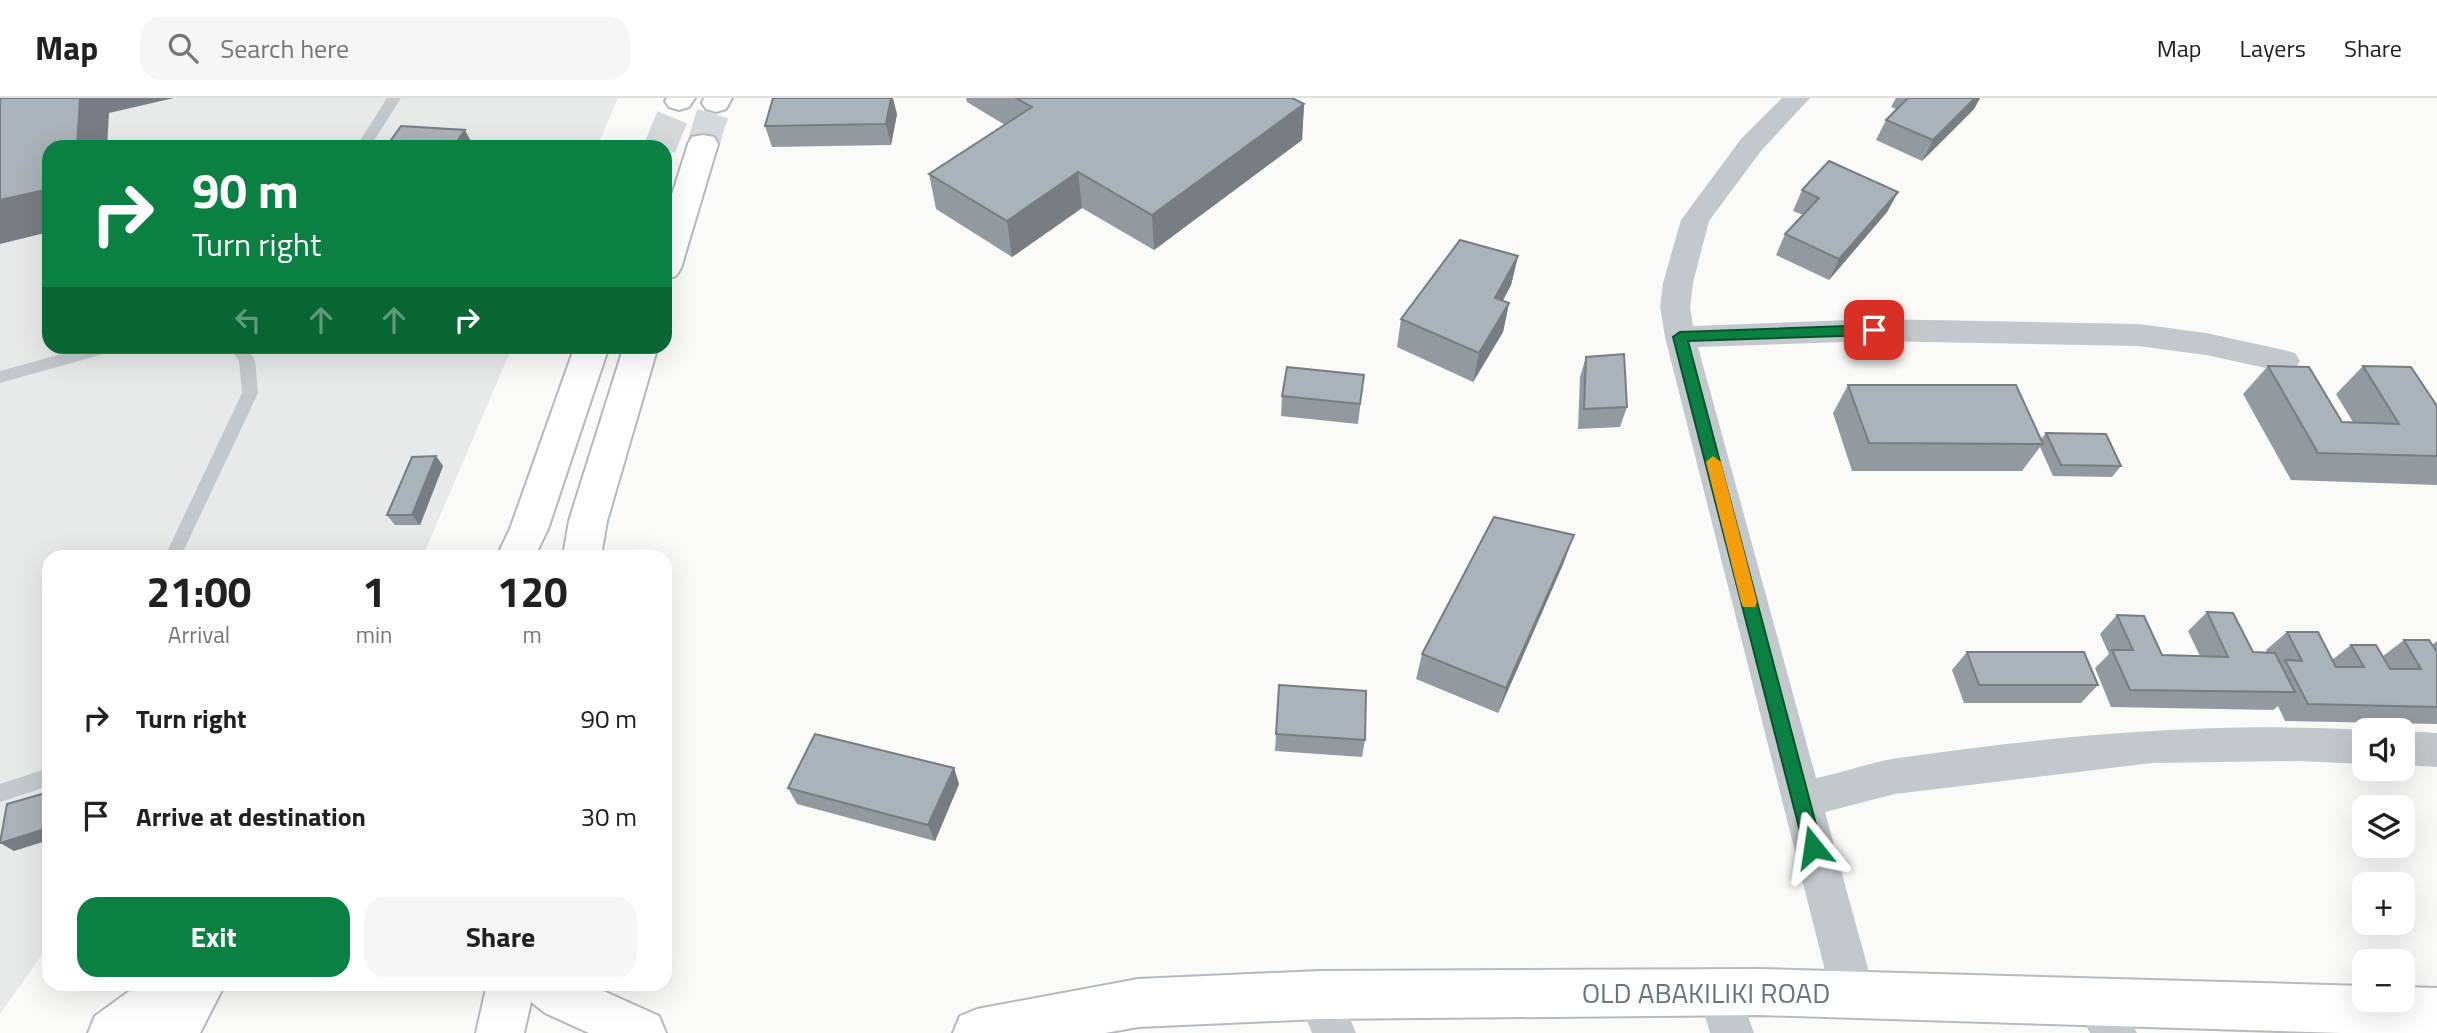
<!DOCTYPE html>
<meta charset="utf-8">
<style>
:root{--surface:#fff;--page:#f6f6f6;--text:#202124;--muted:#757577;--line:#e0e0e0;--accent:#0b8043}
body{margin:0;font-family:"Titillium Web",sans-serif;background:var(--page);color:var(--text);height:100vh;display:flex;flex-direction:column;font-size:26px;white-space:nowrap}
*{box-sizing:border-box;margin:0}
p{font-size:23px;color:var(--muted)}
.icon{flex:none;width:38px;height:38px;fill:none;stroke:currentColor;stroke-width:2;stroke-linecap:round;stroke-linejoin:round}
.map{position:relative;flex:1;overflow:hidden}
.drawer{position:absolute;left:42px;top:452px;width:630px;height:441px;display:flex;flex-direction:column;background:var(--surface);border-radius:21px;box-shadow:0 7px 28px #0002}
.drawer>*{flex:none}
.hud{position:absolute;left:42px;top:42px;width:630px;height:214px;border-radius:21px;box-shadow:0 7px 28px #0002;background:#0b8043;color:#fff;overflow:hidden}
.controls{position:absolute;left:2352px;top:620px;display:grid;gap:14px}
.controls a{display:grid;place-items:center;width:63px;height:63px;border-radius:14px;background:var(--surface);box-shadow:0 7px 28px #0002;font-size:35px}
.pin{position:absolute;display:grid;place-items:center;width:60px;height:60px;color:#fff;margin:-30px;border-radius:14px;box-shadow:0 4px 10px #0006}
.me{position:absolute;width:77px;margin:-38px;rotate:345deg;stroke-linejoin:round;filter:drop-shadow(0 0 5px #0008)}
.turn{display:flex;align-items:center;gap:24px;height:147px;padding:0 35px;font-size:32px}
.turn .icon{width:91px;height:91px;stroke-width:2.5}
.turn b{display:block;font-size:49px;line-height:60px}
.lanes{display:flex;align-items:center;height:66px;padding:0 35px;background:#0003;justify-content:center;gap:35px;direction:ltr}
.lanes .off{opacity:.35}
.eta{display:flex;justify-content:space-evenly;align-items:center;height:119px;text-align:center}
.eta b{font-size:42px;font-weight:700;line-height:49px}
.cta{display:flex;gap:14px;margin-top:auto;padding:14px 35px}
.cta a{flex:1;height:80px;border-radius:21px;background:var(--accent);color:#fff;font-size:28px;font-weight:700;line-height:80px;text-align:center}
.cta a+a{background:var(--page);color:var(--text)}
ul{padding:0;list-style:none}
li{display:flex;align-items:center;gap:21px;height:98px;padding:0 35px}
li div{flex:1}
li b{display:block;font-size:26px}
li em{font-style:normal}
header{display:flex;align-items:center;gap:42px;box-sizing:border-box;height:98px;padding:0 35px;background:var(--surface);border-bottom:2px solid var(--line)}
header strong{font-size:33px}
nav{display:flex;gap:38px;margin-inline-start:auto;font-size:24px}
.search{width:490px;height:63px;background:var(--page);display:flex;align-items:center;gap:18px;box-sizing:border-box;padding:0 24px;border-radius:21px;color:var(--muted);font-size:26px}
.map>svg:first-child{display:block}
.built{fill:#e8e9e9}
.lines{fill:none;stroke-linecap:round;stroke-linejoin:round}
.secondary-tunnel{stroke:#d5d9db;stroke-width:32;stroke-dasharray:32 17;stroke-linecap:butt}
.secondary-casing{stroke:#b3babf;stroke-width:4}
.primary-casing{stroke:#b5babe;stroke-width:4}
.lane{fill:#c3c8cc;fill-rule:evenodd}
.street{fill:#c3c8cc;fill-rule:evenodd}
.secondary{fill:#fff;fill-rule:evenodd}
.primary{fill:#fff;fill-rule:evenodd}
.wall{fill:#929a9f}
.shaded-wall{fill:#777d82}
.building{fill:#aab3b9;stroke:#777d82;stroke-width:2}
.route{fill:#0b8043;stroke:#07532c;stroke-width:2}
.slow{fill:#f59e0b}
.labels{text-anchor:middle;stroke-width:7;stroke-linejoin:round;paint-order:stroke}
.near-street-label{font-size:28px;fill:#657683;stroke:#fff}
</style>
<header>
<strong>Map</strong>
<div class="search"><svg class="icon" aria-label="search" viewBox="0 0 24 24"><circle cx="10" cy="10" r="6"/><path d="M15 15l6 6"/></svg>Search here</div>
<nav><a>Map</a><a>Layers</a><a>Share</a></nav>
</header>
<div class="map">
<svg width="2437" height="935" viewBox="0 0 2437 935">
<rect width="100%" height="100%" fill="#fafaf8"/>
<polygon class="built" points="0,0 618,0 597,49 49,49 49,248 512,249 423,458 49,458 49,847 0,916"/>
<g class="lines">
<g class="secondary-tunnel">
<polyline points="703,46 716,5"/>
<polyline points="660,49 679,3"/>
</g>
<defs>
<g id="secondary">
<polygon points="667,0 695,0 689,9 679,12 669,9 665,3"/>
<polygon points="704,0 732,0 726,11 716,14 706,11 702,5"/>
<polygon points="703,37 714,39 718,46 681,170 676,178 665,181 665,119 688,46 692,39"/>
<polygon points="575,248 609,248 548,431 535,458 497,458 510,431"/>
<polygon points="624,248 658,248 607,423 601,458 563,458 569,423"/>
</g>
<g id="primary">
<polygon points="1759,871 2364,888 2364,901 2403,901 2403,889 2437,890 2437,935 2342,935 1759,917 1319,921 1138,929 1105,935 953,935 960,918 977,911 1138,881 1319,873"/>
<polygon points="139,886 225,886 200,935 88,935 95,918"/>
<polygon points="487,886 588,886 659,918 666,935 589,935 545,915 531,904 524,935 476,935"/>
</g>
</defs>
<use href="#secondary" class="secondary-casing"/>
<use href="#primary" class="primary-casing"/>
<g class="lane">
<polygon points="387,0 401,0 370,49 356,49"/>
<polygon points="91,248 120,248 118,252 0,285 0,273"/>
<polygon points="229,248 245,248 255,262 258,295 181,458 165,458 242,295 239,263"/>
<polygon points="49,670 49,688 0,704 0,686"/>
</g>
<g class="street">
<path d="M1782 0H1810L1761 53 1709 123 1693 185 1690 209 1693 228 1874 221 2138 226 2206 235 2284 252 2295 255 2300 263 2295 271 2284 274 2206 257 2138 248 1874 243 1698 249 1816 680C1843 675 1870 664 1898 660 2053 638 2208 623 2364 632V666L2297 663 2152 665 1895 696 1825 714 1875 896 1868 911 1853 917 1838 911 1831 896 1665 239 1660 209 1663 185 1681 122 1741 41Z"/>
<polygon points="2403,633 2437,635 2437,669 2403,667"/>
<polygon points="1719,872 1734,878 1754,935 1710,935 1698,893 1704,878"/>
<polygon points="1319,876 1334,882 1356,935 1312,935 1297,897 1304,882"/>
<polygon points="2096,882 2111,889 2137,935 2090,935 2074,904 2081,889"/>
</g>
<use href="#secondary" class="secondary"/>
<use href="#primary" class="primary"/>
</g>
<g class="wall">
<polygon points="966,0 1292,0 1304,6 1302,42 1154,152 1082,110 1012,159 936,111 929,76 1005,27 967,4"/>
<polygon points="1896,0 1980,0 1974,11 1922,63 1876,42 1886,22 1896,11 1891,9"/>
<polygon points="897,16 891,47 772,49 765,28"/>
<polygon points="1802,92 1898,94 1887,114 1829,182 1776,157 1785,136 1803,117 1793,113"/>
<polygon points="1518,158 1511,187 1503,203 1509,205 1503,234 1473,284 1397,249 1401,221"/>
<polygon points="1586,259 1627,309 1620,329 1578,331 1580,279"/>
<polygon points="2268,268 2342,324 2353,324 2336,296 2363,268 2437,308 2437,387 2291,382 2243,296"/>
<polygon points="1364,277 1358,326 1281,318 1282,298"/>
<polygon points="1848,287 2041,341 2046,335 2121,368 2112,379 2053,378 2040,349 2022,373 1852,373 1833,315"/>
<polygon points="436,358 443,368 420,427 395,427 387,417"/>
<polygon points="1564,464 1498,615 1416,581 1422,556"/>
<polygon points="2207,514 2253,554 2267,555 2266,552 2287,534 2332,562 2351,547 2383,558 2404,542 2432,547 2437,543 2437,626 2285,623 2278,608 2273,612 2111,609 2095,570 2109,556 2100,536 2117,517 2162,557 2200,558 2188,533"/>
<polygon points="1967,554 2098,587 2081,605 1964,605 1952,572"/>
<polygon points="1279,587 1365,642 1362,659 1275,653"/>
<polygon points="954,670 959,686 935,743 797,706 788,690"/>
</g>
<g class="shaded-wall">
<polygon points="80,0 174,0 109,15 107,49 77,49"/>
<polygon points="891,0 893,0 897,16 891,47 886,26"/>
<polygon points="1975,0 1980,0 1974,11 1922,63 1933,42"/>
<polygon points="1304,6 1302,42 1154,152 1152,117"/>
<polygon points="465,32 474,49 453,49"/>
<polygon points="1078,74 1082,110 1012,159 1007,123"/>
<polygon points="49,91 49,134 0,146 0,102"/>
<polygon points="1898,94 1887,114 1829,182 1839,161"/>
<polygon points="1518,158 1511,187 1488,228 1495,200"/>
<polygon points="1509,205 1503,234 1473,284 1479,255"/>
<polygon points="436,358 443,368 420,427 412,417"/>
<polygon points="1574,437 1564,464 1498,615 1506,590"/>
<polygon points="954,670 959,686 935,743 928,727"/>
<polygon points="49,694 49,742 14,753 0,745"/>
</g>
<g class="building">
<polygon points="0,0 80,0 77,49 49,49 49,91 0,102"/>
<polygon points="773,0 891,0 886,26 765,28"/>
<polygon points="1016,0 1292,0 1304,6 1152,117 1078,74 1007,123 929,76 1032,9"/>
<polygon points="1908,0 1975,0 1933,42 1886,22"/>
<polygon points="401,28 465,32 453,49 386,49"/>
<polygon points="1829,63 1898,94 1839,161 1785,136 1819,100 1802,92"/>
<polygon points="1460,142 1518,158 1495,200 1509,205 1479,255 1401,221"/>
<polygon points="1624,256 1627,309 1584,311 1586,259"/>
<polygon points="2268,268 2309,269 2342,324 2399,326 2363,268 2411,269 2437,308 2437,358 2318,355"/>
<polygon points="1287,269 1364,277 1360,306 1282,298"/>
<polygon points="1848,287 2016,287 2043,346 1869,345"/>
<polygon points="2046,335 2106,336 2121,368 2061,367"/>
<polygon points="436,358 412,417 387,417 412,359"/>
<polygon points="1494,419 1574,437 1506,590 1422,556"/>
<polygon points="2207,514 2233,515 2253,554 2275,555 2295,594 2130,592 2112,552 2133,552 2117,517 2144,518 2162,557 2228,559"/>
<polygon points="2287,534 2318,534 2336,569 2364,569 2351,547 2376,547 2390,571 2421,571 2404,542 2429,542 2437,554 2437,609 2308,606 2285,562 2302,563"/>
<polygon points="1967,554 2084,554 2098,587 1979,587"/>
<polygon points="1279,587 1366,593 1365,642 1276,636"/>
<polygon points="815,636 954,670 928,727 788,690"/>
<polygon points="49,694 42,732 0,745 7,706"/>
</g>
<polygon class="route" points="1874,227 1881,232 1874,237 1688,243 1822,749 1819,755 1813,758 1807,755 1804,749 1673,239 1680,234"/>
<polygon class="slow" points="1713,358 1721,364 1757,504 1755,509 1743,509 1741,504 1706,364"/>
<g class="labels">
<g class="near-street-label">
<text x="1706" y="905">OLD ABAKILIKI ROAD</text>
</g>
</g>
</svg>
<div class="controls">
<a><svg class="icon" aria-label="sound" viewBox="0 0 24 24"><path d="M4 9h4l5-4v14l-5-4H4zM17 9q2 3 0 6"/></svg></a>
<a><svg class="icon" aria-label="layers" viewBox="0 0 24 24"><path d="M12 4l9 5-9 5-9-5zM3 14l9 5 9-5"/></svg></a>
<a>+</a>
<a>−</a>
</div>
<div class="pin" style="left:1874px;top:232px;background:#d93025"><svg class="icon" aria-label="arrive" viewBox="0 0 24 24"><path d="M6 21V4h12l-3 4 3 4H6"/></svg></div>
<svg class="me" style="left:1813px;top:749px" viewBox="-20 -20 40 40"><path d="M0-17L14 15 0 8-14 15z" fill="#0b8043" stroke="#fff" stroke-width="4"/></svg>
<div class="hud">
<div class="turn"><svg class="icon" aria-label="right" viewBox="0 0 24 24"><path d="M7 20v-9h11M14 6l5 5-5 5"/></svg><div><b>90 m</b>Turn right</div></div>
<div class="lanes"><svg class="icon off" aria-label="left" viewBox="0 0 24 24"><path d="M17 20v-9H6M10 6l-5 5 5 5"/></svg><svg class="icon off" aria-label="ahead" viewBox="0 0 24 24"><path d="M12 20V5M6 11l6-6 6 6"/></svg><svg class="icon off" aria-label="ahead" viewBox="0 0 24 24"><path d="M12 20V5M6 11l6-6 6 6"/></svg><svg class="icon" aria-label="right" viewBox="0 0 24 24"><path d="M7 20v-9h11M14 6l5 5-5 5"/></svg></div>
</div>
<section class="drawer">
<div class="eta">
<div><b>21:00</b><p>Arrival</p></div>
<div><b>1</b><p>min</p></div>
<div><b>120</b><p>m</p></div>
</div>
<ul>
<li><svg class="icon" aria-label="right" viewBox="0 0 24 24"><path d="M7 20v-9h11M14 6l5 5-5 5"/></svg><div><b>Turn right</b></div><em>90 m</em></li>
<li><svg class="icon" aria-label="arrive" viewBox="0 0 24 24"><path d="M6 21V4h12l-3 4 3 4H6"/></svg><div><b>Arrive at destination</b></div><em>30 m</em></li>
</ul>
<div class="cta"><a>Exit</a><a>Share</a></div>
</section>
</div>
